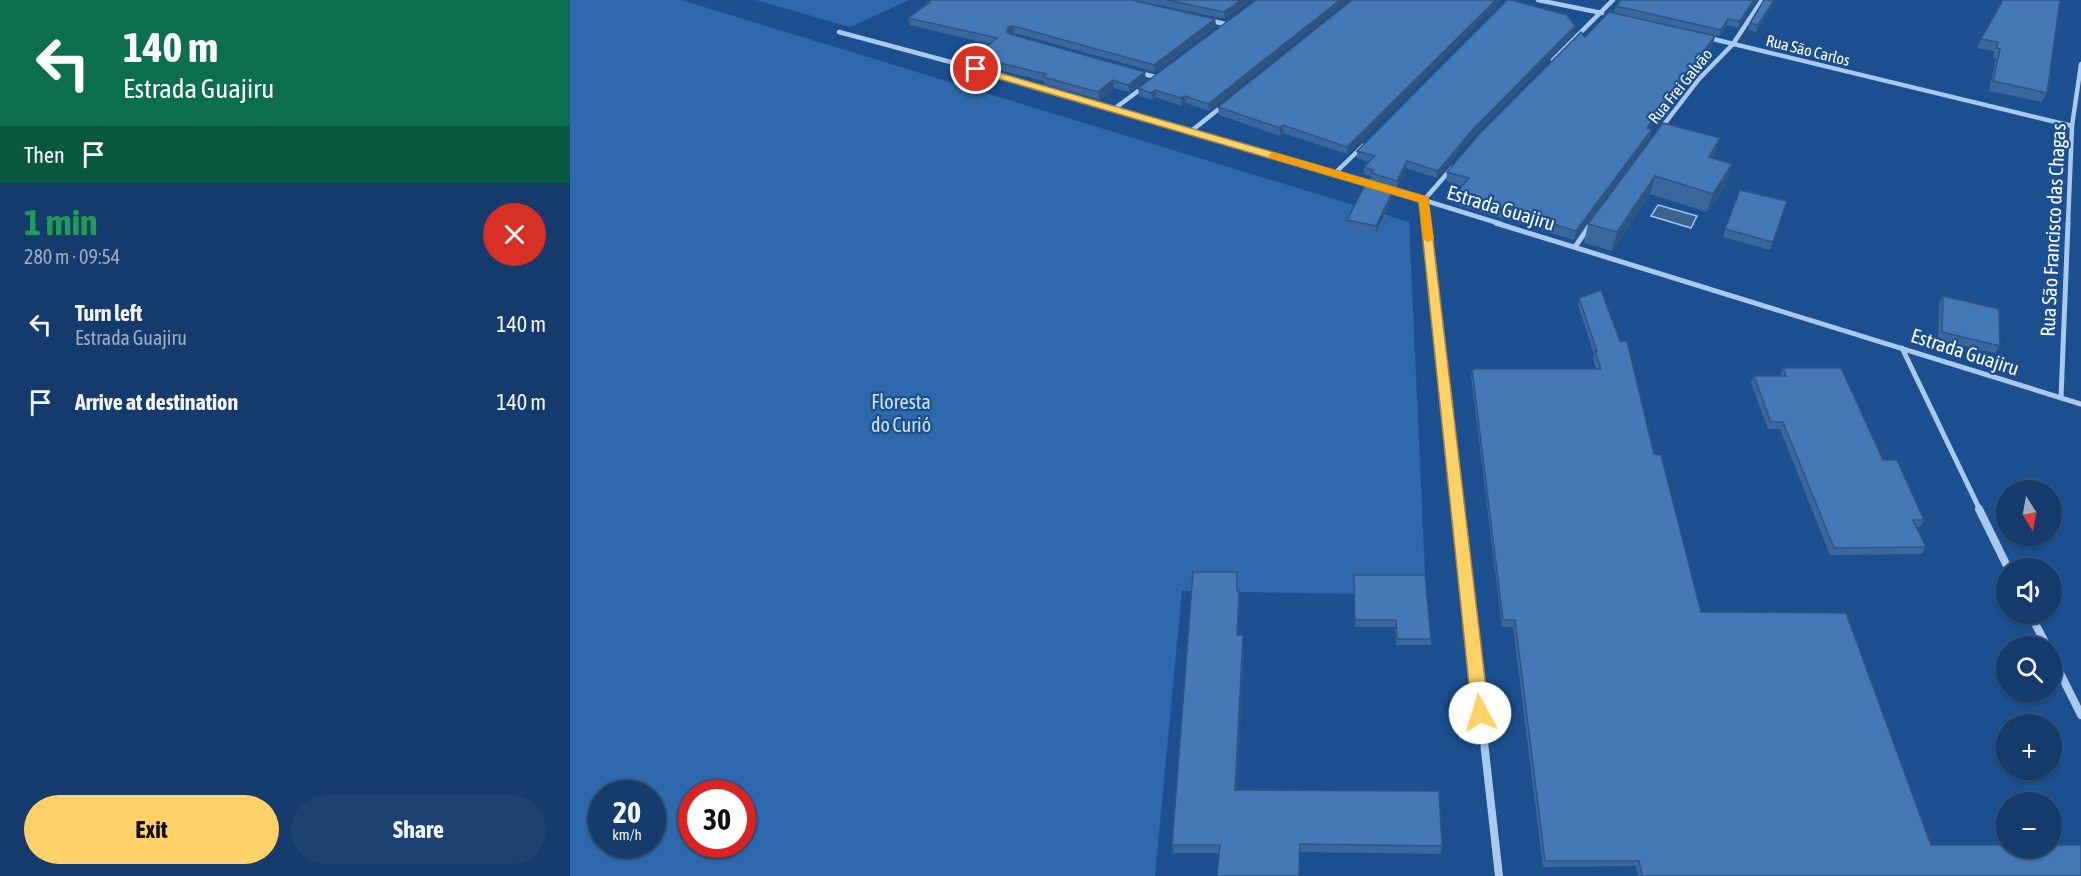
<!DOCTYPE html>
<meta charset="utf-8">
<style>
:root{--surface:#143b6b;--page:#1d4271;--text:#f1f3f6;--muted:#9dadc1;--line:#33557e;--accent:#ffd166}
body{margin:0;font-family:"Asap Condensed",sans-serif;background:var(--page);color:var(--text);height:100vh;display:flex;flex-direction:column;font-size:22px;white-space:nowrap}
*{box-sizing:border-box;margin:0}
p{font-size:20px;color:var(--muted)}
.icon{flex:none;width:33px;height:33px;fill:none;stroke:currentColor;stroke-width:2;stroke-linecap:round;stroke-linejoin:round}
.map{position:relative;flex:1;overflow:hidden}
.details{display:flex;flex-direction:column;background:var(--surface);width:570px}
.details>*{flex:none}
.guide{background:#0b6e4f;color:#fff;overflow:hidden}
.needle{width:39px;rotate:169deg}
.buttons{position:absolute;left:1426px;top:480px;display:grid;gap:12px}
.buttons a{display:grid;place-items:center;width:66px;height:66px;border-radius:50%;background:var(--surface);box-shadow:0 2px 4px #0004,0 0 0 2px var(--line);font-size:30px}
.speed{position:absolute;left:18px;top:780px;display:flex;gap:12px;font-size:30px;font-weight:700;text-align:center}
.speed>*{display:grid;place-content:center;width:78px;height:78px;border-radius:50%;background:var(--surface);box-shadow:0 2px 4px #0004,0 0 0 2px var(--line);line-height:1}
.speed small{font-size:15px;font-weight:400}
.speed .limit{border:9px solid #d22;background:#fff;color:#111}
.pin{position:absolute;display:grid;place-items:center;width:51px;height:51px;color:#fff;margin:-26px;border:3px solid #fff;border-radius:50%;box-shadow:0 2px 6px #0007}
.me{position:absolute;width:66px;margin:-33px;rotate:354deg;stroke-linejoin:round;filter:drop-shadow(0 0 4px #0008)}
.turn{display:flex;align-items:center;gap:21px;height:126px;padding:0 24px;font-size:27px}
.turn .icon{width:78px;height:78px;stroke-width:2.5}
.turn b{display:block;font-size:42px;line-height:51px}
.then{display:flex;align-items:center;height:57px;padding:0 24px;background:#0003;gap:12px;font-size:22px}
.round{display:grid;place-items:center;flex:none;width:63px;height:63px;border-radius:32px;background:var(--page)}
.overview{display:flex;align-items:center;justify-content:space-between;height:102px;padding:0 24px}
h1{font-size:36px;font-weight:700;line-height:45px;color:#1e9e55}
.button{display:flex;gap:12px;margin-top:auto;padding:12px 24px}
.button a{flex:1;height:69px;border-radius:36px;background:var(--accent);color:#111;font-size:24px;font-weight:700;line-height:69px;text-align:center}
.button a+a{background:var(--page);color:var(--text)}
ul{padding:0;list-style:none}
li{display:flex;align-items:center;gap:18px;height:78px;padding:0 24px}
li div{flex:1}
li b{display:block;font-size:22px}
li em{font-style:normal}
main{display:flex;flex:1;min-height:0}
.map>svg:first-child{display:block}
.green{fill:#2e69ad;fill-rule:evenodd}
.water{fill:#3c6290;stroke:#9cc4f0;stroke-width:1.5}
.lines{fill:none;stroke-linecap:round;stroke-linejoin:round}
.street-far2{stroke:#a9c9ee;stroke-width:4.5}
.street-far1{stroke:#a9c9ee;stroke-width:5}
.street{stroke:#a9c9ee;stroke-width:8}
.wall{fill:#3a679d}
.shaded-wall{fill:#305480}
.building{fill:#4478b7;stroke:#305480;stroke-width:1.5}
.route{fill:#ffd166;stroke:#a68842;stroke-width:1.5}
.slow{fill:#f59e0b}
.labels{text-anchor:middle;stroke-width:4.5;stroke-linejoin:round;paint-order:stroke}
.far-street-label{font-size:16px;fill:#fff;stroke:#1b4f8f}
.street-label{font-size:20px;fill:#fff;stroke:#1b4f8f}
.park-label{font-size:20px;fill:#cfe3fa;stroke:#1b4f8f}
</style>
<main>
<section class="details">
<div class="guide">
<div class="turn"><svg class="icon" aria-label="left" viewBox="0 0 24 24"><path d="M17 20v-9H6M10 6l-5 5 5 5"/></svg><div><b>140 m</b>Estrada Guajiru</div></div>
<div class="then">Then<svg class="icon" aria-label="arrive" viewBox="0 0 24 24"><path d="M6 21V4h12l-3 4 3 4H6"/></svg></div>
</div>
<div class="overview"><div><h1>1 min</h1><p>280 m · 09:54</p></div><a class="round" style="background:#d93025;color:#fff"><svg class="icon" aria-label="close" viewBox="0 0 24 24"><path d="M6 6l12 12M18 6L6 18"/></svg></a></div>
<ul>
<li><svg class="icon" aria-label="left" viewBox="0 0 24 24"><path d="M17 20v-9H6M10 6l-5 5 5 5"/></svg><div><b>Turn left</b><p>Estrada Guajiru</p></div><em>140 m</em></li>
<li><svg class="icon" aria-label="arrive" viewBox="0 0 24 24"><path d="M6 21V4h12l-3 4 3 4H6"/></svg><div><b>Arrive at destination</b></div><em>140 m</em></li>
</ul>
<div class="button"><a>Exit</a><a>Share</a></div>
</section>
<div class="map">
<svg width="1511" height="876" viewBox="0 0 1511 876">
<rect width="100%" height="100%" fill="#1b4f8f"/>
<g class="green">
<path d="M0 0H111L839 222 856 595 612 591 585 876H0ZM32 794H82V844H32ZM122 794H172V844H122Z"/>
<polygon points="186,0 339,0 280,27"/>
</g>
<polygon class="water" points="1088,205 1127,216 1121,228 1081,216"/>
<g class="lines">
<g class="street-far2">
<polyline points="968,0 1032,13"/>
<polyline points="638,20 655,24"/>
<polyline points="269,32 429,75 803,184"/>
<polyline points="1139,38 1502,126"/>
<polyline points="983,60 1043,0"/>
<polyline points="569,73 586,77"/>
<polyline points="544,109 575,86"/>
<polyline points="1092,127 1129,79 1163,44 1192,0"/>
<polyline points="620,132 655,104"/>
<polyline points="765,173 793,146"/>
<polyline points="818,189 931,224"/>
<polyline points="857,224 854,200 882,168"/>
<polyline points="1498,224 1502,126 1511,64"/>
</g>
<g class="street-far1">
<polyline points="857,223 888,510"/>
<polyline points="926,223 1511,404"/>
<polyline points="1005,247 1020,225"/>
<polyline points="1332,348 1410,510"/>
<polyline points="1491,398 1498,223"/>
</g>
<g class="street">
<polyline points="888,509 929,876"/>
<polyline points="1409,509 1438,568"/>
<polyline points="1460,614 1477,646"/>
<polyline points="1482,657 1511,715"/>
</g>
</g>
<g class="wall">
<polygon points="565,0 681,0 655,19"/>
<polygon points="686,0 639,111 616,103 612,106 586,97 582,100 569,96 568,88"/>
<polygon points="1187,0 1168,28 1157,25 1149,36 1044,13 1046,6"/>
<polygon points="1433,0 1477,93 1472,102 1419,91 1426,58 1423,58 1424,51 1407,48 1411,39"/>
<polygon points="357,1 645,19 646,26 585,72 444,33 440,34 576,79 559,92 544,88 530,100 474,84 473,81 405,64 404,57 420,44 340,25 338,18 358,4"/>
<polygon points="1205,2 1186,32 1178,30 1180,23"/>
<polygon points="929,4 777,154 713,133 710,136 649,115 648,107"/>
<polygon points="1005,26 1004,33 904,135 867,178 836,168 827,188 801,180 801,176 794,174 794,167 799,162 787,158 787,151"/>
<polygon points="1145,36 1143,44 1080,129 1082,129 1080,138 1004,240 884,204 885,195 893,186 876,181 877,172 1015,37"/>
<polygon points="1093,123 1145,156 1144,159 1162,164 1157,183 1137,212 1080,194 1042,251 1014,243 1018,224"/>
<polygon points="823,196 806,233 776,228 777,220"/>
<polygon points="1217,201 1200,250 1153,237 1155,229"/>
<polygon points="1373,296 1430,346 1425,353 1368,340 1369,303"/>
<polygon points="1009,298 1084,454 1131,612 1361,845 1511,876 1068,876 1066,866 973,867 943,627 932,627 901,376 902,369 1026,369 1023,359 1024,354 1008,305"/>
<polygon points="1213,368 1313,460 1354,520 1350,527 1347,527 1356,547 1352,554 1260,555 1210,429 1198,429 1181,383 1184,376 1210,376"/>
<polygon points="667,572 668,591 670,601 668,635 674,644 667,790 872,846 871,854 730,852 730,876 647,876 649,853 603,853 602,845"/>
<polygon points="784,582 861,639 861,645 826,645 825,627 785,627"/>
</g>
<g class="shaded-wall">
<polygon points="671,0 681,0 655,19 654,12"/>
<polygon points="770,0 779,0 639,111 638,104"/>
<polygon points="926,0 929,0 929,4 777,154 777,147"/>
<polygon points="1184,0 1187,0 1168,28 1170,21"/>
<polygon points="1204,0 1206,0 1205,2 1186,32 1188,25"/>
<polygon points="645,19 646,26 585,72 584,65"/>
<polygon points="1158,19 1157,25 1149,36 1151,30"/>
<polygon points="443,26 444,33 439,34 437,32 438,27"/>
<polygon points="1005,26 1004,33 904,135 867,178 868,171 904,128"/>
<polygon points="1145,36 1143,44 1075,137 1077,128"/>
<polygon points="575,72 576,79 559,92 558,85"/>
<polygon points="543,80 544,88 530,100 528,92"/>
<polygon points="585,90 586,97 582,100 581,93"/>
<polygon points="615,96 616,103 612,106 611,98"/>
<polygon points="713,125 713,133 710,136 710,128"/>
<polygon points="1082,129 1080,138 1004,240 1006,231"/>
<polygon points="1150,138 1145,156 1134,176 1139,157"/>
<polygon points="837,161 836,168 827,188 827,181"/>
<polygon points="1162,164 1157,183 1137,212 1143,194"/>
<polygon points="1085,176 1080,194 1042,251 1047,232"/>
<polygon points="824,189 823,196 806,233 806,226"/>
<polygon points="669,591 670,601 668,644 667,635"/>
<polygon points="673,635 674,644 667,798 665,790"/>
</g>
<g class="building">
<polygon points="359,0 561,0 645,19 584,65 443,26 438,27 437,32 440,34 575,72 558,85 543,80 528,92 473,77 476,74 404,57 427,38 338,18 360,2 357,1"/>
<polygon points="597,0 671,0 654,12"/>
<polygon points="686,0 770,0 638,104 615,96 611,98 585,90 581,93 568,88"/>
<polygon points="782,0 926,0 777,147 713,125 710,128 648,107"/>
<polygon points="937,0 941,0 997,15 1005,26 904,128 868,171 837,161 827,181 802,173 803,170 794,167 805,156 787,151"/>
<polygon points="1051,0 1184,0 1170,21 1158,19 1151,30 1046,6"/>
<polygon points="1194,0 1204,0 1188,25 1180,23"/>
<polygon points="1433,0 1490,0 1477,93 1423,81 1430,49 1427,48 1428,42 1411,39"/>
<polygon points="1039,12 1145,36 1077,128 1082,129 1006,231 885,195 899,178 877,172 911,132 1011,32 1015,37"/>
<polygon points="1093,123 1150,138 1139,157 1162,164 1143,194 1085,176 1047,232 1018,224"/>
<polygon points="797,181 824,189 806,226 777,220"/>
<polygon points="1170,190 1217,201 1203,242 1155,229"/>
<polygon points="1031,290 1050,341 1057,341 1084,454 1091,455 1131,612 1276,613 1361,845 1437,845 1437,848 1482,848 1482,845 1511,845 1511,876 1072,876 1069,861 975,861 945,620 933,620 902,369 1031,369 1025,351 1027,351 1009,298"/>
<polygon points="1373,296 1429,309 1430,346 1372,332"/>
<polygon points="1213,368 1269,368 1272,370 1313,460 1327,460 1354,520 1343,520 1356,547 1264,548 1213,422 1201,422 1184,376 1216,376"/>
<polygon points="623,572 667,572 667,591 669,591 667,635 673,635 665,790 869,791 872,846 730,844 729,876 647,876 650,845 602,845"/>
<polygon points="784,575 855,575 861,639 827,639 826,620 785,620"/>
</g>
<polygon class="route" points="402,67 409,67 858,197 919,713 916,718 910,720 905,718 902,713 849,202 402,71"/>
<polygon class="slow" points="703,152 858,197 864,239 858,242 853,239 849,202 700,158 698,155"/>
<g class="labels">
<g class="far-street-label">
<text transform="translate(1238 50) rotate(14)" y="6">Rua São Carlos</text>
<text transform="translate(1110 86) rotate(-51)" y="6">Rua Frei Galvão</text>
</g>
<g class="street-label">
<text transform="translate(931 208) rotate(17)" y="7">Estrada Guajiru</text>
<text transform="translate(1483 230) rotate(-87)" y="7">Rua São Francisco das Chagas</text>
<text transform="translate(1395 352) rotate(18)" y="7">Estrada Guajiru</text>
</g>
<g class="park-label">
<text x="331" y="409">Floresta<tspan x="331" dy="23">do Curió</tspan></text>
</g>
</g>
</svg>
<div class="buttons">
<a><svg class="needle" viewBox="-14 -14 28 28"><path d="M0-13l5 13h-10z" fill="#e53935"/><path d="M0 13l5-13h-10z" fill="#9dadc1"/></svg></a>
<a><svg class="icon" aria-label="sound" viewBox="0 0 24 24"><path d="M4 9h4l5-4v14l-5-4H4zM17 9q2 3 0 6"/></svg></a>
<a><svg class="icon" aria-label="search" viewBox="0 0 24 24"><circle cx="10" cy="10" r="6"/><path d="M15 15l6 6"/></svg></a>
<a>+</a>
<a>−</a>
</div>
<div class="speed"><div>20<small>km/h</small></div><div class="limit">30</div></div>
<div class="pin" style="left:406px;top:69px;background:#d93025"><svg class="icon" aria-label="arrive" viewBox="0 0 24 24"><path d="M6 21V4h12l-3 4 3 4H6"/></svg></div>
<svg class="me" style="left:910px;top:713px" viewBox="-20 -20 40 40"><circle r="19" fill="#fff"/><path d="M0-13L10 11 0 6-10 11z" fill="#ffd166"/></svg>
</div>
</main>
